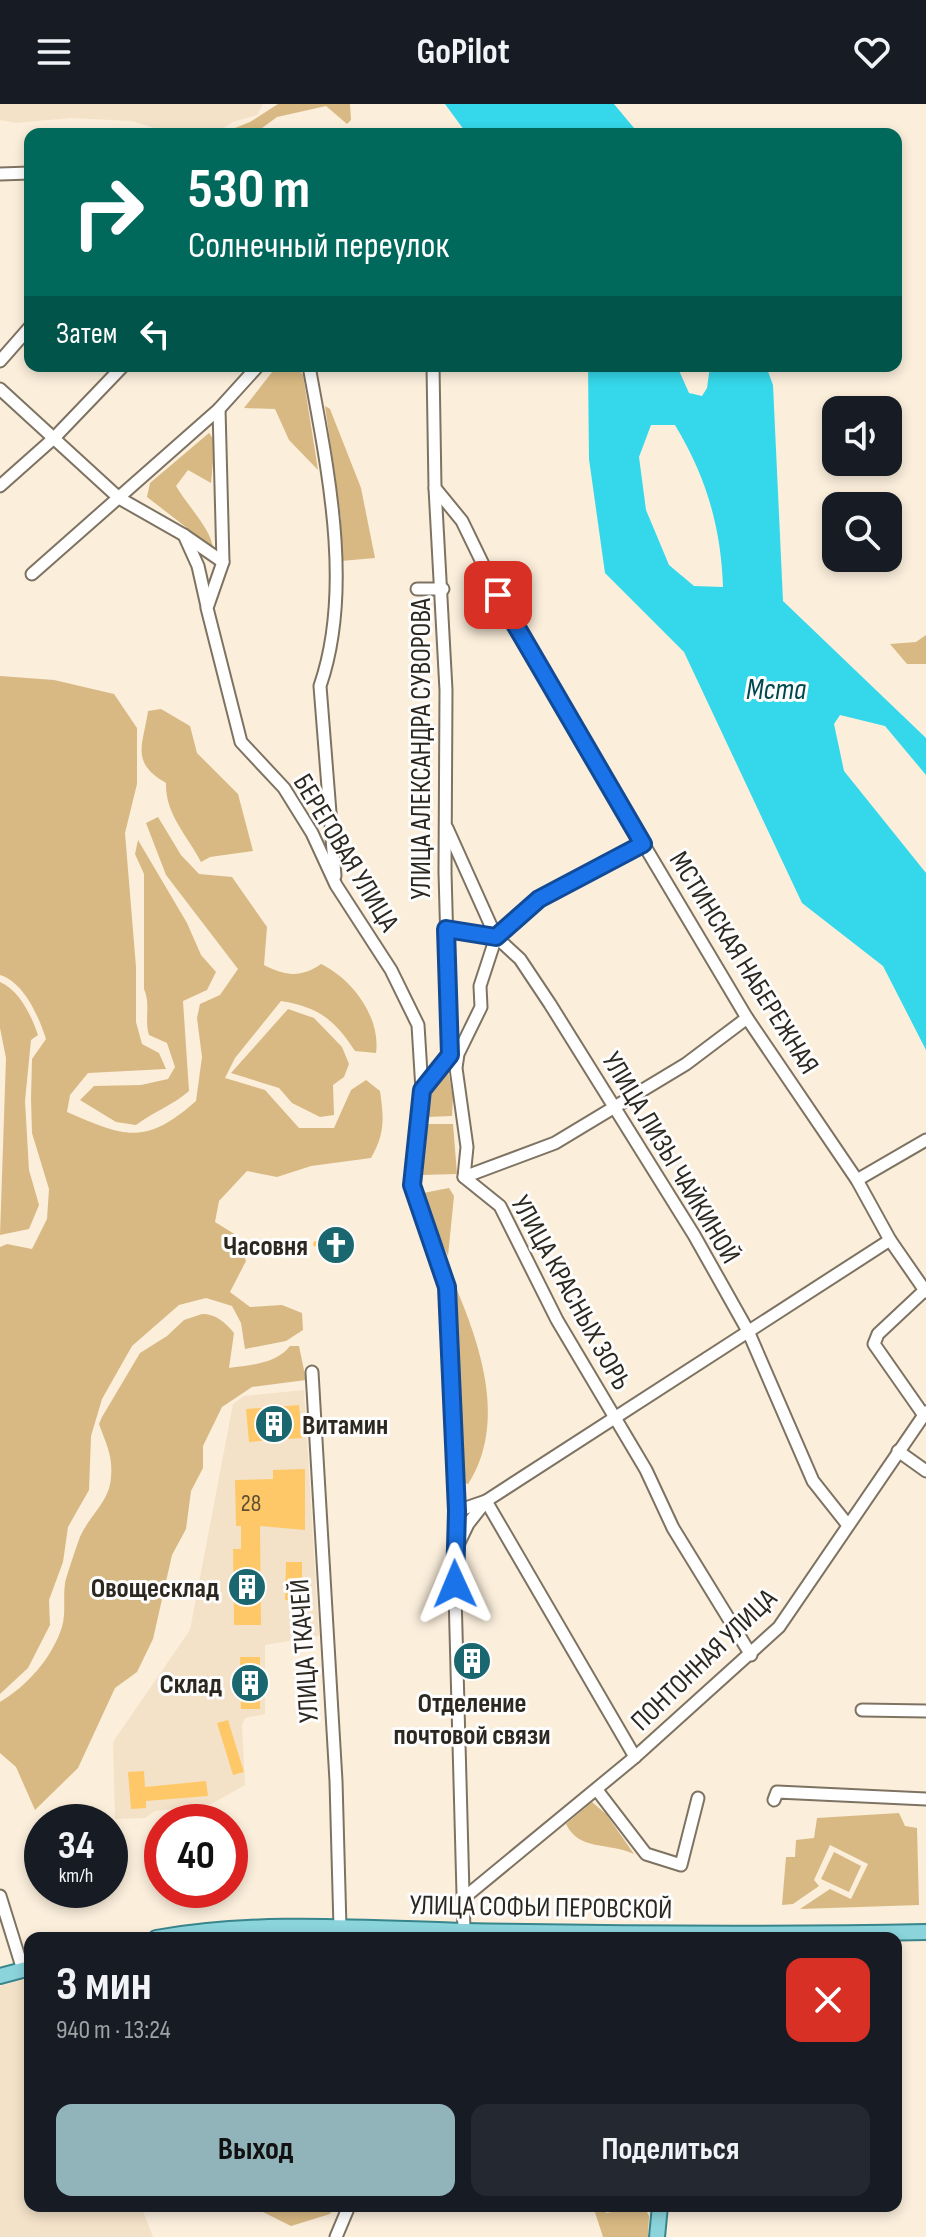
<!DOCTYPE html>
<html lang="ru">
<meta charset="utf-8">
<style>
:root{--surface:#171b24;--page:#242831;--text:#f1f3f6;--muted:#9ea1a6;--accent:#91b4ba}
body{margin:0;font-family:"Sofia Sans Condensed",sans-serif;background:var(--page);color:var(--text);height:100vh;display:flex;flex-direction:column;font-size:30px;white-space:nowrap}
*{box-sizing:border-box;margin:0}
p{font-size:26px;color:var(--muted)}
.icon{flex:none;width:44px;height:44px;fill:none;stroke:currentColor;stroke-width:2;stroke-linecap:round;stroke-linejoin:round}
.map{position:relative;flex:1;overflow:hidden}
.panel{position:absolute;left:24px;top:1828px;width:878px;height:280px;display:flex;flex-direction:column;background:var(--surface);border-radius:16px;box-shadow:0 4px 12px #0003}
.panel>*{flex:none}
.banner{position:absolute;left:24px;top:24px;width:878px;height:244px;border-radius:16px;box-shadow:0 4px 12px #0003;background:#00695c;color:#fff;overflow:hidden}
.buttons{position:absolute;left:822px;top:292px;display:grid;gap:16px}
.buttons a{display:grid;place-items:center;width:80px;height:80px;border-radius:16px;background:var(--surface);box-shadow:0 4px 12px #0003;font-size:40px}
.speed{position:absolute;left:24px;top:1700px;display:flex;gap:16px;font-size:40px;font-weight:700;text-align:center}
.speed>*{display:grid;place-content:center;width:104px;height:104px;border-radius:50%;background:var(--surface);box-shadow:0 4px 12px #0003;line-height:1}
.speed small{font-size:20px;font-weight:400}
.speed .limit{border:12px solid #d22;background:#fff;color:#111}
.pin{position:absolute;display:grid;place-items:center;width:68px;height:68px;color:#fff;margin:-34px;border-radius:16px;box-shadow:0 4px 12px #0006}
.me{position:absolute;width:88px;margin:-44px;rotate:359deg;stroke-linejoin:round;filter:drop-shadow(0 0 6px #0008)}
.turn{display:flex;align-items:center;gap:28px;height:168px;padding:0 32px;font-size:36px}
.turn .icon{width:104px;height:104px;stroke-width:2.5}
.turn b{display:block;font-size:56px;line-height:68px}
.then{display:flex;align-items:center;height:76px;padding:0 32px;background:#0003;gap:16px;font-size:30px}
.round{display:grid;place-items:center;flex:none;width:84px;height:84px;border-radius:16px;background:var(--page)}
.headline{display:flex;align-items:center;justify-content:space-between;height:136px;padding:0 32px}
h1{font-size:48px;font-weight:700;line-height:60px}
.primary-button{display:flex;gap:16px;margin-top:auto;padding:16px 32px}
.primary-button a{flex:1;height:92px;border-radius:16px;background:var(--accent);color:#111;font-size:32px;font-weight:700;line-height:92px;text-align:center}
.primary-button a+a{background:var(--page);color:var(--text)}
header{display:flex;justify-content:space-between;align-items:center;height:104px;padding:0 32px;background:var(--surface);font-size:36px;font-weight:700}
.map>svg:first-child{display:block}
.built{fill:#f3e2c8}
.green{fill:#d8b983}
.water{fill:#35d7ea;fill-rule:evenodd}
.building{fill:#fec868}
.lines{fill:none;stroke-linecap:round;stroke-linejoin:round}
.minor-casing{stroke:#7e7362;stroke-width:15}
.major-casing{stroke:#38858b;stroke-width:18}
.minor{stroke:#fff;stroke-width:11}
.major{stroke:#8bd4dc;stroke-width:14}
.route-casing{stroke:#114b97;stroke-width:20}
.route{stroke:#1a73e8;stroke-width:14}
.labels{text-anchor:middle;stroke-width:6;stroke-linejoin:round;paint-order:stroke}
.number-label{font-size:24px;fill:#605032}
.street-label{font-size:28px;fill:#2c2820;stroke:#fdfdfd}
.poi-label{font-size:28px;font-weight:bold;fill:#2c2820;stroke:#fdfdfd;text-anchor:end}
.water-label{font-size:30px;font-style:italic;fill:#004850;stroke:#fdfdfd}
</style>
<header><svg class="icon" aria-label="menu" viewBox="0 0 24 24"><path d="M4 6h16M4 12h16M4 18h16"/></svg>GoPilot<svg class="icon" aria-label="heart" viewBox="0 0 24 24"><path d="M12 20l-8-8c-3-5 5-10 8-4 3-6 11-1 8 4z"/></svg></header>
<div class="map">
<svg width="926" height="2133" viewBox="0 0 926 2133">
<rect width="100%" height="100%" fill="#fbeedb"/>
<g class="built">
<polygon points="0,0 263,0 257,11 233,18 213,30 173,30 132,17 71,14 16,19 0,16"/>
<polygon points="304,1286 319,1532 265,1541 265,1610 245,1614 242,1621 245,1681 211,1700 155,1707 145,1714 115,1715 113,1638 190,1526 233,1300 244,1292"/>
<polygon points="30,1874 30,2102 141,2102 153,2133 0,2133 0,1882"/>
</g>
<g class="green">
<polygon points="278,0 350,0 351,16 347,20 326,2 277,13 254,30 220,30 250,18"/>
<polygon points="296,262 303,271 318,366 289,336 275,305 244,304 276,263"/>
<polygon points="325,302 330,305 361,384 375,454 341,457 341,415"/>
<path d="M209 329 215 337 211 379 188 366 176 382C187 401 211 425 213 444L147 393 150 379Z"/>
<polygon points="926,531 926,560 907,560 890,540 916,538"/>
<path d="M0 572 54 576 114 590 137 624V680L125 729 136 863V918L142 940 159 949 166 965 88 969 70 991 67 1008C125 1033 145 1042 196 997L202 953 197 914 200 900 220 891 238 865 166 771 146 719 158 713 181 751 199 770 232 773 267 823 264 861C285 872 301 874 321 860 352 875 381 913 376 949L355 947C334 915 318 903 281 897L235 954 225 974 265 986 299 1024H334L351 986 366 976 380 987C384 1014 385 1030 371 1054L311 1062 277 1073 247 1067 219 1097 215 1118 236 1131 246 1157 230 1188 250 1203 282 1201 302 1209 303 1226 286 1237 245 1245 241 1219 232 1202 206 1194 179 1201 132 1242 102 1295 91 1332 89 1386 68 1423 63 1458 49 1496 50 1521 28 1564 0 1590V1143L7 1140 32 1145 47 1115 49 1085 32 1029 31 995 32 955 46 935C39 913 24 878 0 871Z"/>
<path d="M161 605 190 622 197 649 238 690 253 747 210 753 201 758C187 731 165 710 166 679 130 658 143 642 148 607Z"/>
<path d="M138 736 187 819 201 851 216 868 207 886 183 897 189 987C173 1001 153 1008 136 1021L116 1018 80 996 94 982 141 981 168 975 175 963 167 939 149 931C144 915 151 901 144 885V770L135 750Z"/>
<path d="M0 878C20 887 31 911 38 931L31 936 25 997 29 1066 39 1101 29 1125 0 1131 6 954 0 924Z"/>
<polygon points="288,905 314,914 342,943 349,960 344,973 333,981 334,1011 320,1013 292,999 279,984 231,969"/>
<path d="M448 967 453 993 452 1012 427 1013C426 998 434 975 448 967Z"/>
<polygon points="426,1020 453,1020 457,1070 421,1071"/>
<polygon points="449,1084 454,1092 448,1152 418,1090"/>
<path d="M457 1186C482 1246 506 1321 468 1380L458 1377 453 1208Z"/>
<path d="M202 1210C216 1210 225 1218 234 1229L229 1264C250 1261 276 1260 290 1242H299L306 1276 252 1283 222 1303 203 1342V1364L191 1387 186 1425 172 1451 153 1535 137 1568 115 1584 78 1664 35 1706 16 1663 0 1649V1598C27 1582 52 1554 62 1523 66 1509 63 1493 65 1480 65 1476 78 1438 80 1433 89 1412 110 1397 111 1373 113 1351 106 1340 99 1320L102 1313 140 1249 167 1232 184 1216Z"/>
<path d="M592 1698 606 1710 634 1750C607 1738 579 1747 566 1720Z"/>
<polygon points="899,1709 905,1722 917,1724 919,1801 800,1805 830,1785 851,1795 868,1760 830,1741 814,1776 819,1782 793,1800 782,1801 786,1753 795,1753 796,1736 814,1734 817,1714"/>
<polygon points="834,1748 861,1762 849,1788 821,1775"/>
<polygon points="251,2102 334,2102 330,2110 291,2122"/>
<polygon points="593,2102 604,2102 606,2109 618,2107 619,2102 644,2102 649,2112 648,2133 603,2133"/>
</g>
<g class="water">
<polygon points="445,0 614,0 639,30 467,30"/>
<path d="M588 262H677L689 289 702 292 707 284 710 262H766L773 281 783 497 926 634V671L885 622 840 611 834 620 844 667 926 769V946L883 862 802 799 684 548 605 469 589 355ZM651 321H675C706 372 721 423 723 483L694 482 669 461 646 406 639 353Z"/>
</g>
<g class="building">
<polygon points="335,1125 342,1125 342,1131 349,1132 348,1152 329,1151 329,1144 313,1142 314,1137 330,1138"/>
<polygon points="299,1301 302,1334 249,1338 246,1305"/>
<polygon points="305,1365 305,1426 260,1422 261,1521 234,1521 233,1445 241,1445 241,1422 236,1422 235,1376 273,1375 273,1366"/>
<polygon points="286,1458 302,1458 302,1496 285,1496"/>
<polygon points="240,1553 260,1553 260,1605 241,1605"/>
<polygon points="228,1616 244,1668 233,1671 217,1619"/>
<polygon points="144,1667 145,1683 206,1677 208,1692 146,1697 146,1704 131,1705 128,1668"/>
</g>
<g class="lines">
<defs>
<g id="minor">
<polyline points="0,70 30,69"/>
<polyline points="0,257 30,223"/>
<path d="M309 262C327 362 354 484 320 582L335 772"/>
<polyline points="433,262 435,384 446,586 445,768 450,951 422,986 412,1081 447,1183 457,1407 454,1452 464,1827"/>
<polyline points="0,285 119,394 184,431 198,462 207,502"/>
<polyline points="219,305 223,458 207,504 241,638 284,684 312,729 336,781 391,866 418,921 422,986"/>
<polyline points="0,382 54,334 123,262"/>
<polyline points="435,384 462,417 510,516 747,914 857,1076 890,1136 926,1188"/>
<polyline points="184,431 223,458"/>
<polyline points="32,470 219,305 258,262"/>
<polyline points="417,485 443,485"/>
<polyline points="447,724 496,833 520,855 550,900 694,1131 748,1227 813,1377 847,1420"/>
<polyline points="446,825 496,833 539,795 643,740"/>
<polyline points="496,833 480,882 481,903 458,950 456,964 467,1043 464,1073 500,1102 557,1216 646,1366 673,1424 751,1551"/>
<polyline points="464,1073 555,1039 686,960 747,914"/>
<polyline points="857,1076 926,1036"/>
<polyline points="312,1268 336,1677 340,1824"/>
<polyline points="923,1310 874,1240 878,1230 925,1186"/>
<polyline points="898,1347 926,1367"/>
<polyline points="457,1407 486,1397 635,1653"/>
<polyline points="457,1443 468,1420 486,1397 890,1136"/>
<polyline points="862,1606 926,1607"/>
<polyline points="597,1686 646,1750 681,1761 698,1694"/>
<polyline points="774,1696 777,1688 926,1695"/>
<polyline points="0,1792 23,1866"/>
<polyline points="465,1793 635,1653 779,1523 926,1308"/>
<polyline points="336,2133 349,2102"/>
</g>
<g id="major">
<path d="M156 1834C256 1816 362 1824 465 1827 619 1830 772 1831 926 1828"/>
<polyline points="0,1872 30,1864"/>
<polyline points="657,2133 660,2102"/>
</g>
</defs>
<use href="#minor" class="minor-casing"/>
<use href="#major" class="major-casing"/>
<use href="#minor" class="minor"/>
<use href="#major" class="major"/>
</g>
<g class="lines">
<defs>
<polyline id="route" points="455,1480 457,1407 447,1183 412,1081 422,986 450,951 446,825 496,833 539,795 643,740 498,491"/>
</defs>
<use href="#route" class="route-casing"/>
<use href="#route" class="route"/>
</g>
<defs>
<symbol id="church-disc" viewBox="-11 -11 22 22"><circle r="9.5" fill="#1b6770" stroke="#fdfdfd"/><path d="M-1.2-6h2.4v3.5h3.3v2.4h-3.3V6h-2.4V-.1h-3.3v-2.4h3.3Z" fill="#fff"/></symbol>
<symbol id="building-disc" viewBox="-11 -11 22 22"><circle r="9.5" fill="#1b6770" stroke="#fdfdfd"/><path d="M-4-6H4V6H1V3H-1V6H-4ZM-2.5-4.3h1.7v1.8h-1.7ZM.8-4.3h1.7v1.8H.8ZM-2.5-1h1.7V.8h-1.7ZM.8-1h1.7V.8H.8Z" fill="#fff"/></symbol>
</defs>
<g fill-rule="evenodd">
<use href="#church-disc" x="314" y="1119" width="44" height="44"/>
<use href="#building-disc" x="252" y="1298" width="44" height="44"/>
<use href="#building-disc" x="225" y="1461" width="44" height="44"/>
<use href="#building-disc" x="450" y="1535" width="44" height="44"/>
<use href="#building-disc" x="228" y="1557" width="44" height="44"/>
</g>
<g class="labels">
<g class="number-label">
<text x="251" y="1407">28</text>
</g>
<g class="street-label">
<text transform="translate(420 645) rotate(-90)" y="10">УЛИЦА АЛЕКСАНДРА СУВОРОВА</text>
<text transform="translate(347 748) rotate(59)" y="10">БЕРЕГОВАЯ УЛИЦА</text>
<text transform="translate(745 858) rotate(58)" y="10">МСТИНСКАЯ НАБЕРЕЖНАЯ</text>
<text transform="translate(672 1053) rotate(59)" y="10">УЛИЦА ЛИЗЫ ЧАЙКИНОЙ</text>
<text transform="translate(572 1188) rotate(61)" y="10">УЛИЦА КРАСНЫХ ЗОРЬ</text>
<text transform="translate(303 1547) rotate(-94)" y="10">УЛИЦА ТКАЧЕЙ</text>
<text transform="translate(703 1555) rotate(-44)" y="10">ПОНТОННАЯ УЛИЦА</text>
<text transform="translate(541 1802) rotate(1)" y="10">УЛИЦА СОФЬИ ПЕРОВСКОЙ</text>
</g>
<g class="poi-label">
<text x="308" y="1151">Часовня</text>
<text x="302" y="1330" text-anchor="start">Витамин</text>
<text x="219" y="1493">Овощесклад</text>
<text x="222" y="1589">Склад</text>
<text x="472" y="1608" text-anchor="middle">Отделение<tspan x="472" dy="32">почтовой связи</tspan></text>
</g>
<g class="water-label">
<text x="776" y="595">Мста</text>
</g>
</g>
</svg>
<div class="buttons">
<a><svg class="icon" aria-label="sound" viewBox="0 0 24 24"><path d="M4 9h4l5-4v14l-5-4H4zM17 9q2 3 0 6"/></svg></a>
<a><svg class="icon" aria-label="search" viewBox="0 0 24 24"><circle cx="10" cy="10" r="6"/><path d="M15 15l6 6"/></svg></a>
</div>
<div class="speed"><div>34<small>km/h</small></div><div class="limit">40</div></div>
<div class="pin" style="left:498px;top:491px;background:#d93025"><svg class="icon" aria-label="arrive" viewBox="0 0 24 24"><path d="M6 21V4h12l-3 4 3 4H6"/></svg></div>
<svg class="me" style="left:455px;top:1480px" viewBox="-20 -20 40 40"><path d="M0-17L14 15 0 8-14 15z" fill="#1a73e8" stroke="#fff" stroke-width="4"/></svg>
<div class="banner">
<div class="turn"><svg class="icon" aria-label="right" viewBox="0 0 24 24"><path d="M7 20v-9h11M14 6l5 5-5 5"/></svg><div><b>530 m</b>Солнечный переулок</div></div>
<div class="then">Затем<svg class="icon" aria-label="left" viewBox="0 0 24 24"><path d="M17 20v-9H6M10 6l-5 5 5 5"/></svg></div>
</div>
<section class="panel">
<div class="headline"><div><h1>3 мин</h1><p>940 m · 13:24</p></div><a class="round" style="background:#d93025;color:#fff"><svg class="icon" aria-label="close" viewBox="0 0 24 24"><path d="M6 6l12 12M18 6L6 18"/></svg></a></div>
<div class="primary-button"><a>Выход</a><a>Поделиться</a></div>
</section>
</div>
